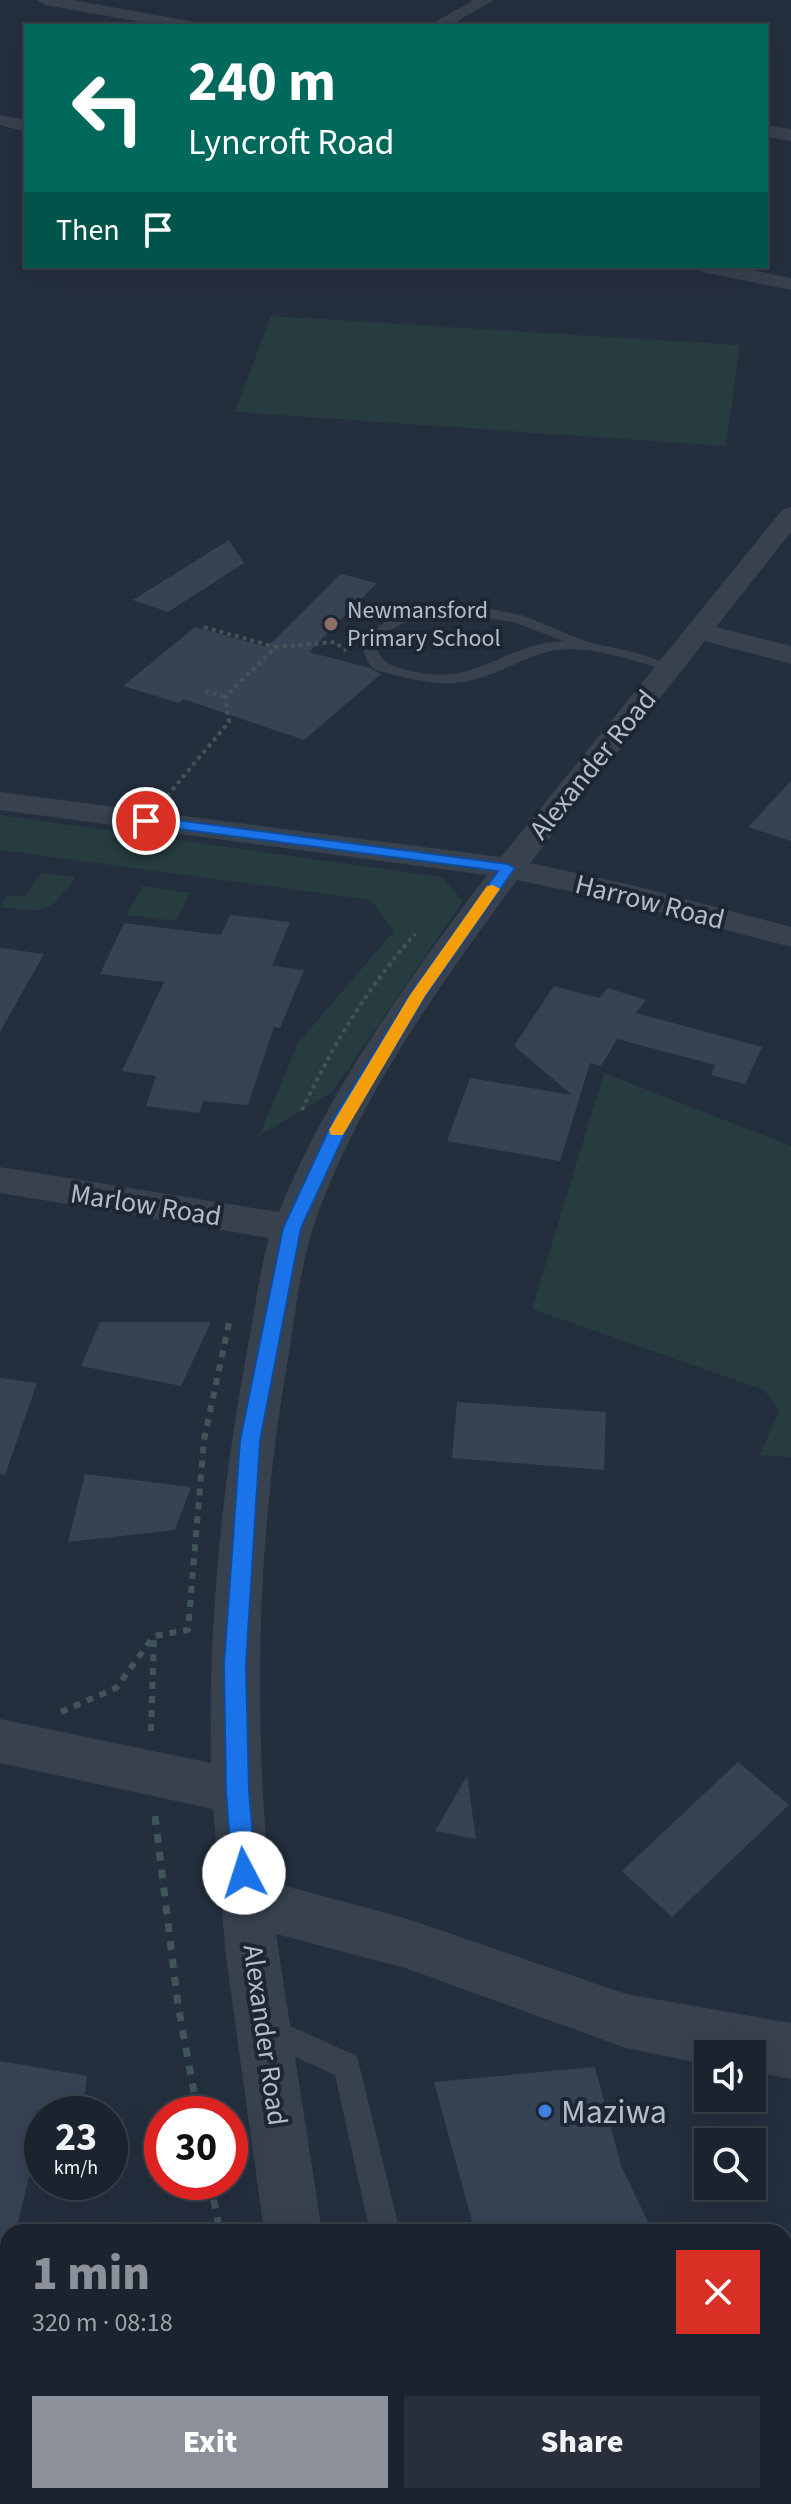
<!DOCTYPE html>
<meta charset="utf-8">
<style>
:root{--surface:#1b232e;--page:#282f3a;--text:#f1f3f6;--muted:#a0a4aa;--line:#39404a;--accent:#8c9099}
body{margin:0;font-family:"Source Sans 3",sans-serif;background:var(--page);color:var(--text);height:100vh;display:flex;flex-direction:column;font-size:30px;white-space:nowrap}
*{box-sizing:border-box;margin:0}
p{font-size:26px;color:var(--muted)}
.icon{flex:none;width:44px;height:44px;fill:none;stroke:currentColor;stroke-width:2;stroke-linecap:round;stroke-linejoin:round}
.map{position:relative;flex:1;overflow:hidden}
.panel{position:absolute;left:0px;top:2224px;width:792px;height:280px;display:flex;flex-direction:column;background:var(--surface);border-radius:24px 24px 0 0;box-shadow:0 8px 32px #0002,0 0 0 2px var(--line)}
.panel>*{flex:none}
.top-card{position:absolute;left:24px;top:24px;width:744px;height:244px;border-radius:0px;box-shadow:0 8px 32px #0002,0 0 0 2px var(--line);background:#00695c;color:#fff;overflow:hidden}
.fabs{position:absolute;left:694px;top:2040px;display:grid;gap:16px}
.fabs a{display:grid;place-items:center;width:72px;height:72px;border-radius:0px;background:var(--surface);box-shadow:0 8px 32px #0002,0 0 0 2px var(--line);font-size:40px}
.speed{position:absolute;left:24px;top:2096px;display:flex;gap:16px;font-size:40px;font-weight:700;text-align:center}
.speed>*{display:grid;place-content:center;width:104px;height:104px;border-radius:50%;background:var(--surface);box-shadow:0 8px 32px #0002,0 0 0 2px var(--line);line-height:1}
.speed small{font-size:20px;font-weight:400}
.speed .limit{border:12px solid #d22;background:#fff;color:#111}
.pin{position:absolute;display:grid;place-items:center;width:68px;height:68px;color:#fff;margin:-34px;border:4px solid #fff;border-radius:50%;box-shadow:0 2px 8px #0007}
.me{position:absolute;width:88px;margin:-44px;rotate:355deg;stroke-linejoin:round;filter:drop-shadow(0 0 6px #0008)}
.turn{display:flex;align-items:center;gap:28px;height:168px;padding:0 32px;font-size:36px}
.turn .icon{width:104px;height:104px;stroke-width:2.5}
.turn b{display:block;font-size:56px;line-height:68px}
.then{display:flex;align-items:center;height:76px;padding:0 32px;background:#0003;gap:16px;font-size:30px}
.round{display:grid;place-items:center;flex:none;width:84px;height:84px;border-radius:0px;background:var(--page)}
.overview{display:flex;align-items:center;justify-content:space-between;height:136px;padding:0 32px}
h1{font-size:48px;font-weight:800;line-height:60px;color:var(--accent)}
.cta{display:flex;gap:16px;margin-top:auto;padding:16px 32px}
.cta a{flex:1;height:92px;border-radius:0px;background:var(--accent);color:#fff;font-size:32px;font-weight:800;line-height:92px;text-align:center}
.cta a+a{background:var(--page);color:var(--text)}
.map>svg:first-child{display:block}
.green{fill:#263c3f}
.building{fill:#364354}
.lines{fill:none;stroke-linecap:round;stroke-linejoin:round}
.path-far2{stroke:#3f5557;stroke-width:4;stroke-dasharray:4 4;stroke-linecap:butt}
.path-far1{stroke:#3f5557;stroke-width:6;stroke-dasharray:7 7;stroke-linecap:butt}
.path{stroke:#3f5557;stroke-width:7;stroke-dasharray:9 9;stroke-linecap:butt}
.service{fill:#38414e;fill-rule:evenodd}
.minor{fill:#38414e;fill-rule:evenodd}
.route{fill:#1a73e8;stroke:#114b97;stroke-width:2}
.slow{fill:#f59e0b}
.education-dot{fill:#8d6e63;stroke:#1d2633;stroke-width:3}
.shop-dot{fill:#3f7fe0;stroke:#1d2633;stroke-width:3}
.labels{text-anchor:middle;stroke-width:8;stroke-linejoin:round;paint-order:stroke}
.far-poi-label{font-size:24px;fill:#b4bcc9;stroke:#1d2633;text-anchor:start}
.street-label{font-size:28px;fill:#b4bcc9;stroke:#1d2633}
.near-poi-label{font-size:34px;fill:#b4bcc9;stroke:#1d2633;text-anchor:start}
</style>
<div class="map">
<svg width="791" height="2504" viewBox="0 0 791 2504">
<rect width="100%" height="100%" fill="#242f3e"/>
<g class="green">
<polygon points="271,316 740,345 726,446 235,412"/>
<polygon points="0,815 442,877 463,901 332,1092 259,1136 298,1043 394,931 371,900 0,850"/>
<path d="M42 873 75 877C49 915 45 913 0 907L7 896H25Z"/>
<polygon points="142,886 190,893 176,921 127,915"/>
<polygon points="604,1073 791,1146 791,1457 760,1455 779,1410 764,1390 532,1309"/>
</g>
<g class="building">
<polygon points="229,540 244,563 168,612 133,600"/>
<polygon points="341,574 377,583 309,652 370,668 381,674 304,740 183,699 179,703 123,686 195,627 267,647"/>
<polygon points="791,781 791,841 748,827"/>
<polygon points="230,915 290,922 272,966 304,970 280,1028 274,1027 248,1105 203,1101 199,1113 146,1106 156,1076 122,1071 164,982 100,974 124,923 221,935"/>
<polygon points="0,948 44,954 0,1032"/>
<polygon points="554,986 599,998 608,988 646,1000 636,1013 762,1047 745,1084 711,1075 715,1065 617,1039 601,1066 590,1063 560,1161 447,1141 470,1078 572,1095 514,1046"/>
<polygon points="100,1322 211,1322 181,1386 81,1366"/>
<polygon points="0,1378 37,1383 5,1475 0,1474"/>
<polygon points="457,1402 606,1412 604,1470 452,1458"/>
<polygon points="85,1474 191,1487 175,1530 68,1542"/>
<polygon points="738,1762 789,1805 672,1917 622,1871"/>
<polygon points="467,1776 476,1839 435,1831"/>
<polygon points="0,2061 87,2076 82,2114 42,2114 42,2157 34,2155 16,2232 8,2232 8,2248 0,2247"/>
<polygon points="595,2067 621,2166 653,2232 475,2232 434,2082"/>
</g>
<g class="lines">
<g class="path-far2">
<polyline points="204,627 275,647"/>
<polyline points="205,691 225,697"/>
<polyline points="167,796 229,722 225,697 276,647 335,642 346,651"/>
<path d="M302 1110C333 1045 367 988 415 934"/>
</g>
<g class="path-far1">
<polyline points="61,1712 116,1688 154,1636 188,1630 204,1440 230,1318"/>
<polyline points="151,1731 154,1637"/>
</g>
<g class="path">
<polyline points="155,1816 178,2005 198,2114"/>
<polyline points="210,2182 220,2232"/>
<polyline points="268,2496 269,2504"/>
</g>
<g class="service">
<path d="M439 607H479L522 615 587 642 634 652 678 667 671 671C634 662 596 646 557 650 535 653 515 665 494 673 448 692 420 681 375 670L367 661 362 646C381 616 405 612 439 607ZM459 614 513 622 563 641C501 644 477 689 407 670 390 665 382 664 376 646 393 618 429 616 459 614Z"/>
<polygon points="268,2016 357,2056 400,2232 370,2232 335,2075 258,2040 254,2030 258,2020"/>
<polygon points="455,2496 491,2496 494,2504 458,2504"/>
</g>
<g class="minor">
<polygon points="37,0 72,0 190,21 198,26 163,26 45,5"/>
<polygon points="474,0 494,0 449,26 428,26"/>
<polygon points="0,115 26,120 26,132 0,125"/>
<polygon points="766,125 791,129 791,141 766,137"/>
<polygon points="691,266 734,266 791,278 791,290 702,272"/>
<path d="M791 507V532L716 627 791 646V664L705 641 530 863 632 885 791 927V947L628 904 517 880C443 980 366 1088 321 1205 302 1253 297 1302 289 1352 258 1528 252 1705 270 1882L405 1918 626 1994 791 2023V2079L752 2072V2054H708V2065L626 2048 405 1968 276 1934 322 2232H264L226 1956 213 1809 0 1763V1719L211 1763C208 1622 222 1484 248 1346 255 1310 259 1273 269 1238L0 1193V1167L279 1212C325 1095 411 975 487 875L0 810V792L501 857 782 510Z"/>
<polygon points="310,2496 374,2496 376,2504 312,2504"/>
</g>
</g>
<polygon class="route" points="146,816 508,864 515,868 425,997 353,1116 301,1228 260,1441 246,1665 249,1791 256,1873 253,1881 244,1884 236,1881 232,1873 226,1791 224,1665 240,1441 283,1228 335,1116 412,991 498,871 141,824 139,821"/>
<polygon class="slow" points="493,885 500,889 425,996 343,1135 331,1135 329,1130 410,995 487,886"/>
<circle class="education-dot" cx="331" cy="624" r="8"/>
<circle class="shop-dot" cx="545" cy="2111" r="8"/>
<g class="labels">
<g class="far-poi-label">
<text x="347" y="618">Newmansford<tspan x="347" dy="28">Primary School</tspan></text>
</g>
<g class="street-label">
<text transform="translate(592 764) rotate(-51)" y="10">Alexander Road</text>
<text transform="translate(650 901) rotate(14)" y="10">Harrow Road</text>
<text transform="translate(146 1204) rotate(9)" y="10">Marlow Road</text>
<text transform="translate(266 2035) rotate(82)" y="10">Alexander Road</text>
</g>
<g class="near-poi-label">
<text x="561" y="2123">Maziwa</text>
</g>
</g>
</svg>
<div class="fabs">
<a><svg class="icon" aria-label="sound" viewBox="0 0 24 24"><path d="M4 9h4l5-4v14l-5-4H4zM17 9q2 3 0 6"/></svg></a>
<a><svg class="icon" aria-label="search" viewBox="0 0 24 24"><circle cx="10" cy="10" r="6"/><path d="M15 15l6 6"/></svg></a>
</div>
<div class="speed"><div>23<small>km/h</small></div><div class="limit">30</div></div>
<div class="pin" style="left:146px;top:821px;background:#d93025"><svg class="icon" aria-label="arrive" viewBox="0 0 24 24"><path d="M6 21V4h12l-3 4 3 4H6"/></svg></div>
<svg class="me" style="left:244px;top:1873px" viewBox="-20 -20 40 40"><circle r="19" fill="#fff"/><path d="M0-13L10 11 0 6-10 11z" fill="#1a73e8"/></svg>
<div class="top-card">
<div class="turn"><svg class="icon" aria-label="left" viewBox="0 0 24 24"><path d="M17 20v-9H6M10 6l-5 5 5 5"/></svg><div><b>240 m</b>Lyncroft Road</div></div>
<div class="then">Then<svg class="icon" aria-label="arrive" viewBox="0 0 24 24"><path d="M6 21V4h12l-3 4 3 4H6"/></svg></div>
</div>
<section class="panel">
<div class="overview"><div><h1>1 min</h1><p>320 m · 08:18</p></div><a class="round" style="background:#d93025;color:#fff"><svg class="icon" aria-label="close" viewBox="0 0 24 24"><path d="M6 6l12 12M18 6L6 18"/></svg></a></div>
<div class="cta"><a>Exit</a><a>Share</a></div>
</section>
</div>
